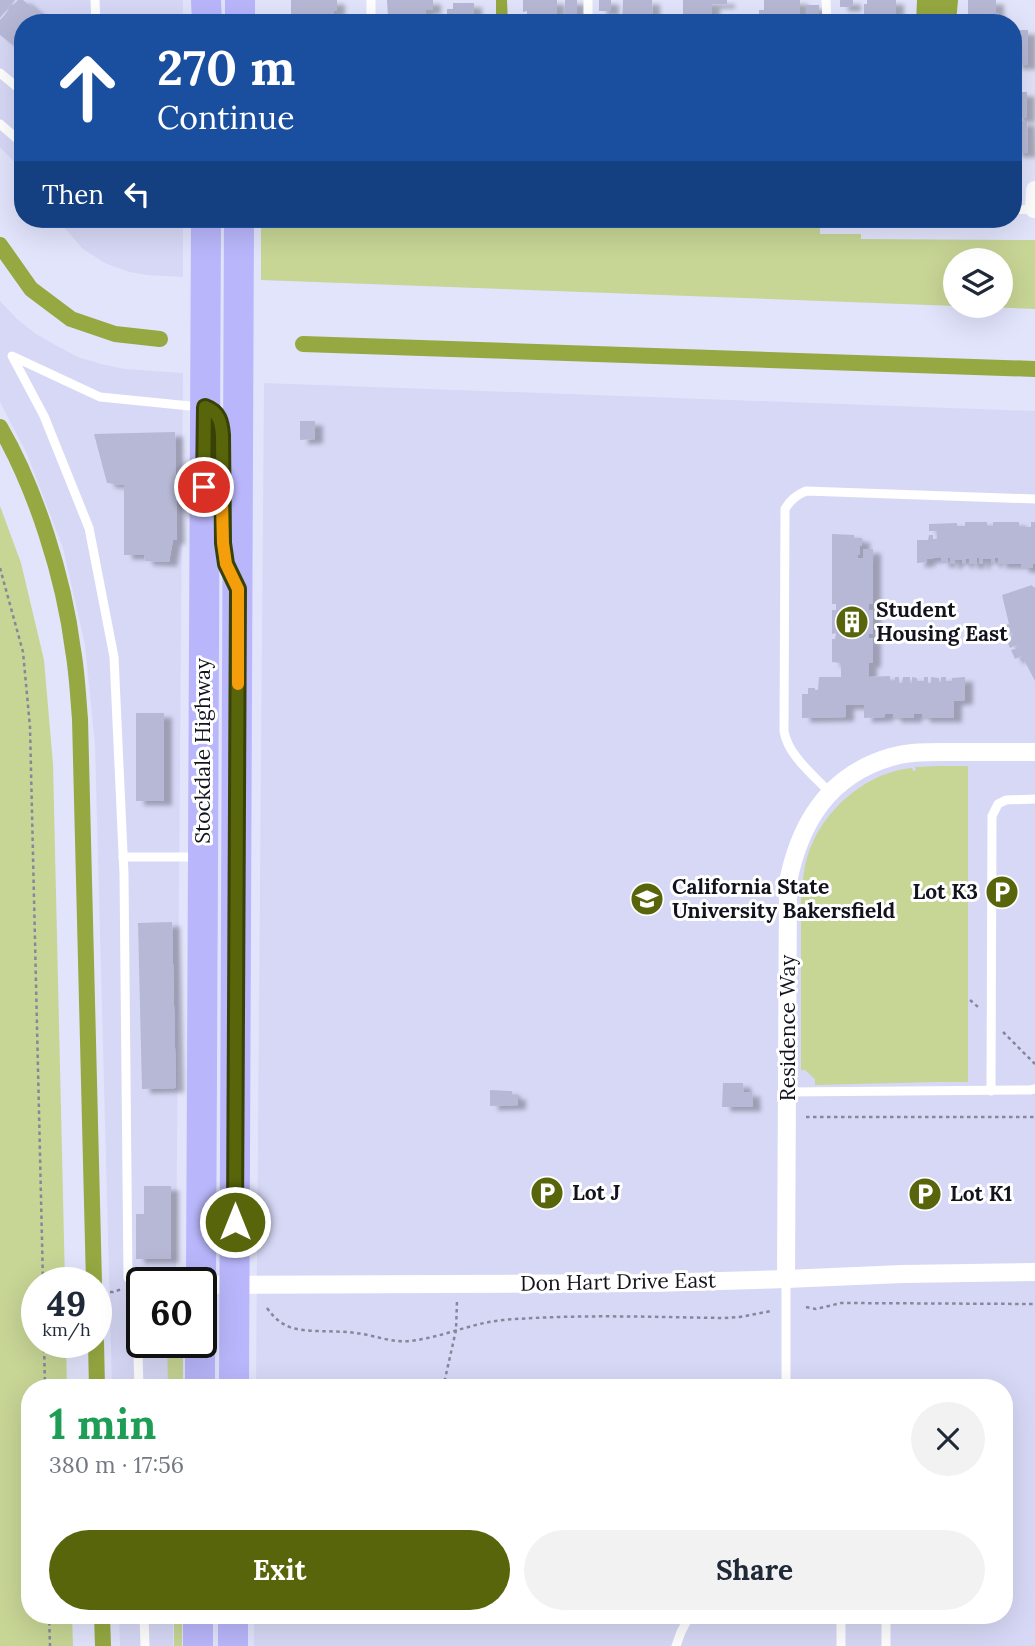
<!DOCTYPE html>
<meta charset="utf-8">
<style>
:root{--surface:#fff;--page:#f2f2f3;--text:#1f2937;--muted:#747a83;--accent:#58650a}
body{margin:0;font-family:Lora,serif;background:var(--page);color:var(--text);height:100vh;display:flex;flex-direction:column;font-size:26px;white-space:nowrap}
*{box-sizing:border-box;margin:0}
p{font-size:23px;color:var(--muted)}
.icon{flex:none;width:38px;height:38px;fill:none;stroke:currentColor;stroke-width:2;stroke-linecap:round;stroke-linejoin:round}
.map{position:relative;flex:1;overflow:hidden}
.panel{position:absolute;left:21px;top:1379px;width:992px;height:245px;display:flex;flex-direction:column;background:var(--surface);border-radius:28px;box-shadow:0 7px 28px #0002}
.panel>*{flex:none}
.banner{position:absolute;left:14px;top:14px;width:1008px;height:214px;border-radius:28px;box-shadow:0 7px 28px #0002;background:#1a4fa0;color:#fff;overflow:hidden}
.fabs{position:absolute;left:943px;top:248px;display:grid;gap:14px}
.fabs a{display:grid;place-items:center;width:70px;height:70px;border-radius:50%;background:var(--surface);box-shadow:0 7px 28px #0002;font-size:35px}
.speed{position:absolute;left:21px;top:1267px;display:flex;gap:14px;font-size:35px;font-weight:700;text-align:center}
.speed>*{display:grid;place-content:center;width:91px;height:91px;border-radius:50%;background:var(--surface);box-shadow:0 7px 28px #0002;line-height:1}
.speed small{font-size:18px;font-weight:400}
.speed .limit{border:4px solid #111;border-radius:10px;background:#fff;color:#111}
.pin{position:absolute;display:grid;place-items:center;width:60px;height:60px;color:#fff;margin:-30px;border:4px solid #fff;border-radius:50%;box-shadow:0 2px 7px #0007}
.me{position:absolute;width:77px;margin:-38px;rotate:0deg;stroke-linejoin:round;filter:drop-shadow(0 0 5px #0008)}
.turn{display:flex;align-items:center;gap:24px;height:147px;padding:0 28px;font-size:32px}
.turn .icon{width:91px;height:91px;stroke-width:2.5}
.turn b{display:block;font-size:49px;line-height:60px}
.then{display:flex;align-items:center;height:66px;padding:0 28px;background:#0003;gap:14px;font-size:26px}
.round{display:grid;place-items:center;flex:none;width:74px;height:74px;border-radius:37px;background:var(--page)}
.headline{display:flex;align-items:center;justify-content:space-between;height:119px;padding:0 28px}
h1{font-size:42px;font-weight:800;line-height:52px;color:#1e9e55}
.button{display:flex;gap:14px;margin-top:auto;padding:14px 28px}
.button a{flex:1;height:80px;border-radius:42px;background:var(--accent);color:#fff;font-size:28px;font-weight:800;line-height:80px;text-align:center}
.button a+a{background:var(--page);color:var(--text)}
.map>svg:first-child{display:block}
.built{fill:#d7d8f6}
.green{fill:#c7d595}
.water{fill:#96a841}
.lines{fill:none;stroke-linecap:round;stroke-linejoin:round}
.canal{stroke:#96a841;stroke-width:16}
.building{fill:#b6b8d5;filter:url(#shadow)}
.path{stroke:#86879a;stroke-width:2.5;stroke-dasharray:3.5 3.5;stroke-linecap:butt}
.lane{stroke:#fff;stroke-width:9}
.street{stroke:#fff;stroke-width:18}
.primary{stroke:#b9b6fb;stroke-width:30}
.route-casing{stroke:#394206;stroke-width:18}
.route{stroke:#58650a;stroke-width:12}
.slow{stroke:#f59e0b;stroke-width:12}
.labels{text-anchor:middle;stroke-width:6;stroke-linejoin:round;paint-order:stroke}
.poi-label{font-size:21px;font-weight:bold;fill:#13131e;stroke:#fff;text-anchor:start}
.street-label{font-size:21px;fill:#13131e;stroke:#fff}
</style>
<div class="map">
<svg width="1035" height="1646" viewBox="0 0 1035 1646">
<defs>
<filter id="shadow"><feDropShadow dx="8" dy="4.5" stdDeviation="2" flood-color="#0004"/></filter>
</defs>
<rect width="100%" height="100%" fill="#e2e4fc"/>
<g class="built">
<polygon points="0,0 183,0 183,23 23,23 23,171 0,147"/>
<polygon points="57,219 183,219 183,277 147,275 129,272 105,263 83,249"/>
<polygon points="0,301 17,319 36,334 57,346 78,357 101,364 125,369 183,373 176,1283 142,1283 142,1342 175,1342 175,1388 112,1388 95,745 85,645 63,548 27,454 0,402"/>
<polygon points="264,383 1035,411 1035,1646 254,1646 254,1615 1004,1615 1004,1388 256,1388"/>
<polygon points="119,1615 173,1615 173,1646 120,1646"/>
</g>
<g class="green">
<polygon points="261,219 586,219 586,224 820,225 820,234 861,234 861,239 1035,240 1035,309 958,306 1001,306 1001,261 956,261 955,306 261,280"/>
<polygon points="0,506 21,563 44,660 53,764 65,1283 37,1283 37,1342 66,1342 67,1388 30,1388 30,1615 72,1615 73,1646 0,1646"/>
<path d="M939 766H968V1082H937L815 1085V1079L805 1070H801V897C803 879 804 861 812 844 829 805 869 772 912 768L913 771 916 770 915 767Z"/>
<polygon points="167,1342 183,1342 183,1388 168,1388"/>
<rect x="174" y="1615" width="8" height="31"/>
</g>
<g class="water">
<polygon points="496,0 507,0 508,23 496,23"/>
<polygon points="917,0 958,0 956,23 916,23"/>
</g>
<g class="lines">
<g class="canal">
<polyline points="0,245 31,289 71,319 115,334 160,339"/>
<polyline points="303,344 1035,369"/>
<path d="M0 427C36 489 64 578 73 650 77 672 78 696 80 719L94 1283"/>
<polyline points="96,1342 97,1388"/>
<polyline points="102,1615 103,1646"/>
</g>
</g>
<g class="building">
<polygon points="0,0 15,0 0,18"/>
<polygon points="18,0 23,0 51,23 23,23 23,53 0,35 0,20"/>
<polygon points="291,0 337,0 337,11 334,11 334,20 316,21 316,16 311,16 311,21 298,21 298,16 291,16"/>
<polygon points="387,0 433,0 433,10 425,10 426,20 399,20 399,17 388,17"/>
<polygon points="523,0 557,0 557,14 527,15 527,11 523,12"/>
<rect x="565" y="0" width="12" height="18"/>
<rect x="599" y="0" width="12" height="11"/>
<polygon points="623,0 652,0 653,23 622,23"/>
<polygon points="683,0 727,0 727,4 712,4 712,14 683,14"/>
<polygon points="764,0 800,0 800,23 759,23 759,10 764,10"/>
<rect x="840" y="0" width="13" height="7"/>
<polygon points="867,0 896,0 896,23 864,23 864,4 867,4"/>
<polygon points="968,0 996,0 996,13 999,13 999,23 968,23"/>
<polygon points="453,3 474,3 474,23 447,23 447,9 453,9"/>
<rect x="806" y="5" width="13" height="18"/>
<rect x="598" y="14" width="13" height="9"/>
<rect x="840" y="15" width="12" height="8"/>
<rect x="1014" y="30" width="14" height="35"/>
<rect x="1014" y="92" width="13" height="26"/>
<polygon points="1014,121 1027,121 1028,153 1014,153"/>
<polygon points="300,421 315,421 315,439 300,440"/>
<polygon points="175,432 177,540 173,540 169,562 145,561 144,555 124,555 124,485 107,483 94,434"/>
<polygon points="965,522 987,522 987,526 993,526 993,522 1019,522 1019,527 1031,527 1031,522 1035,522 1035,564 1033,564 1033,568 1021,568 1021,564 998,564 998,558 995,558 995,563 991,563 991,559 983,559 983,564 979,564 979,558 977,558 977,564 969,564 969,558 966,559 966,564 962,564 962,560 955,560 955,564 950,564 950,558 947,558 948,563 941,563 941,557 927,559 927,562 917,563 917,540 928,540 929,535 933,535 933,539 937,539 937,531 929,531 929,524 957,523 957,526 965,526"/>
<polygon points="832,534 854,535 854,538 862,538 862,546 860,546 860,555 857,555 858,558 863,558 863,549 873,549 873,604 869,604 869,610 873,610 873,634 869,633 869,638 873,638 873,663 869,663 869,677 890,676 890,681 895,681 895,677 899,677 899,683 902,683 903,677 910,677 910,683 912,683 912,677 917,678 917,681 924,681 924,677 928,677 928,683 931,683 931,677 939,678 939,683 941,683 941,677 946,677 946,681 952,681 952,678 965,677 965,700 954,701 954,718 922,718 922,714 914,714 914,718 893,718 893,714 885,714 885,717 864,718 864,705 846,705 846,717 802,718 802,694 808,694 808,688 815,688 815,690 818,690 819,677 841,677 841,663 832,662 832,639 835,639 836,633 832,634 832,610 836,610 836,604 832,604"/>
<polygon points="1032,585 1033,587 1035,587 1035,681 1022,656 1015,659 1011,650 1018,648 1016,645 1010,648 1006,638 1013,635 1012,633 1006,635 1002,626 1009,624 1002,595"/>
<rect x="136" y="713" width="28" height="88"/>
<polygon points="172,922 176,1088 142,1089 138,923"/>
<polygon points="723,1083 743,1083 744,1092 752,1092 753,1107 722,1107"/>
<polygon points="490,1090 512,1091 512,1095 518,1095 518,1105 490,1106"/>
<polygon points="144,1186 171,1186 171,1259 136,1259 136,1214 144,1214"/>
</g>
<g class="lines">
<g class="path">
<polyline points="0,568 23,652 30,727 43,1283"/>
<polyline points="970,1000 978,1007"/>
<polyline points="1003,1032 1035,1064"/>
<polyline points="806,1117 1035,1117"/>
<polyline points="96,1292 113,1292 122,1289"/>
<polyline points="806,1307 816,1309 841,1303 1035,1304"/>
<path d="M267 1308C274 1318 281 1324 292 1328 313 1333 335 1330 356 1333 374 1335 392 1343 409 1341 441 1338 471 1323 503 1320 576 1314 650 1317 723 1318L740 1317 771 1311"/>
<polyline points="44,1342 45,1388"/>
<polyline points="443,1388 456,1330 457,1301"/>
<polyline points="49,1615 50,1646"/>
</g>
<g class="lane">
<polyline points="95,0 96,23"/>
<polyline points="588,0 588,23"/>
<polyline points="826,0 827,23"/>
<polyline points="96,21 156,23"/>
<polyline points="371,23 371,0"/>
<polyline points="0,73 23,92"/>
<polyline points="0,124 23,144"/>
<polyline points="1013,210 1035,209"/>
<path d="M830 793C814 775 788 756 784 731L785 509C790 500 796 495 806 491L1035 499"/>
<polyline points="123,857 197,857"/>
<polyline points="991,1091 992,816 998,804 1006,800 1035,799"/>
<polyline points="788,1092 1030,1090 1035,1089"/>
<polyline points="786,1279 786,1388"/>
<polyline points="139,1388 136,1285 128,1278 124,874 114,657 89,528 44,416 12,356 100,397 200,407"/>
<polyline points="144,1615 145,1646"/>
<polyline points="841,1615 841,1646"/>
<polyline points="886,1615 886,1646"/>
<polyline points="676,1646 681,1632 690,1615"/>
</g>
<g class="street">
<polyline points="1034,209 1035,190"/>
<path d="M786 1279 788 882C800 822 829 775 891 757 911 751 934 752 955 752 981 752 1008 752 1035 752"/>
<polyline points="136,1285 142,1285"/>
<polyline points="201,1285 652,1283 786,1279 902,1274 1035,1272"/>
</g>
<g class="primary">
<polyline points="206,0 207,23"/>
<polyline points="240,23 240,0"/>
<polyline points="201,1283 206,219"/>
<polyline points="200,1388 200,1342"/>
<polyline points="234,1388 239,219"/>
<polyline points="198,1646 198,1615"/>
<polyline points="233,1646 233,1615"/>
</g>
</g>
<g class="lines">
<defs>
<path id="route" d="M204 487 205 407C219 412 221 422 222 435L223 543 226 564 238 589 235 1222"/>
</defs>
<use href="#route" class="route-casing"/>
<use href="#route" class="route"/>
<polyline class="slow" points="222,506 223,543 226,564 238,589 238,684"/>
</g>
<defs>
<symbol id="building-disc" viewBox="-11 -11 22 22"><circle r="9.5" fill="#58650a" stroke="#fff"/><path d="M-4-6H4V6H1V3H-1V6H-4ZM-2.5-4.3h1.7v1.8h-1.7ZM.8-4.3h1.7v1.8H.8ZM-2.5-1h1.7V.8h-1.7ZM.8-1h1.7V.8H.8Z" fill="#fff"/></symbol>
<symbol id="parking-disc" viewBox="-11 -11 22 22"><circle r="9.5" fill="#58650a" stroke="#fff"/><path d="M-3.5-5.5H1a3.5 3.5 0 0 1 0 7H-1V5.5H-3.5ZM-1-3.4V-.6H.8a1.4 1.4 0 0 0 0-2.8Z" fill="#fff"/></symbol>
<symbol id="university-disc" viewBox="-11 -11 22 22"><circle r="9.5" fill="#58650a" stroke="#fff"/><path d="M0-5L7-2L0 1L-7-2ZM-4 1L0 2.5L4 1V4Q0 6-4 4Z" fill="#fff"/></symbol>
</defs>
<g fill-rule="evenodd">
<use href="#building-disc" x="833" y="603" width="38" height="38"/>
<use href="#parking-disc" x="983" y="873" width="38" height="38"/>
<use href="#university-disc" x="628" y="880" width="38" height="38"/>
<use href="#parking-disc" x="528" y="1174" width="38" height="38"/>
<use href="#parking-disc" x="906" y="1175" width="38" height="38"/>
</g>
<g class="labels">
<g class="poi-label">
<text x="876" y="617">Student<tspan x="876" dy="24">Housing East</tspan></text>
<text x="672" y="894">California State<tspan x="672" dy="24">University Bakersfield</tspan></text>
<text x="978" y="899" text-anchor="end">Lot K3</text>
<text x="572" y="1200">Lot J</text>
<text x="950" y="1201">Lot K1</text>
</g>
<g class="street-label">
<text transform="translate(203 751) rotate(-90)" y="7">Stockdale Highway</text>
<text transform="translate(788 1028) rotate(-90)" y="7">Residence Way</text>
<text transform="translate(618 1282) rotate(-1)" y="7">Don Hart Drive East</text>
</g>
</g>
</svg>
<div class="fabs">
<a><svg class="icon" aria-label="layers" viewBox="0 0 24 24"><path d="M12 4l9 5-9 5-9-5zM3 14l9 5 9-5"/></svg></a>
</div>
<div class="speed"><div>49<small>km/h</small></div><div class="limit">60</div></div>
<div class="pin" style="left:204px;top:487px;background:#d93025"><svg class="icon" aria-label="arrive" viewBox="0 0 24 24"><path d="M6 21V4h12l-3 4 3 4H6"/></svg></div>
<svg class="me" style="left:235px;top:1222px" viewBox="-20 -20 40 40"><circle r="17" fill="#58650a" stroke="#fff" stroke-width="3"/><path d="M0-11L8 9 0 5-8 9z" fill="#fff"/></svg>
<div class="banner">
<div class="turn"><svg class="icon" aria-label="ahead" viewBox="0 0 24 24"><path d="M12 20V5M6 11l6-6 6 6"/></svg><div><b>270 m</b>Continue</div></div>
<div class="then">Then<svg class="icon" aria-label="left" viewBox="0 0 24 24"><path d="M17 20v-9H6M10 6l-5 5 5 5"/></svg></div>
</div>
<section class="panel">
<div class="headline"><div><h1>1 min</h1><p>380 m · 17:56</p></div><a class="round"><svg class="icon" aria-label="close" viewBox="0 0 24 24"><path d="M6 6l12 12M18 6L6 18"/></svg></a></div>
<div class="button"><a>Exit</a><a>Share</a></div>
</section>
</div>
